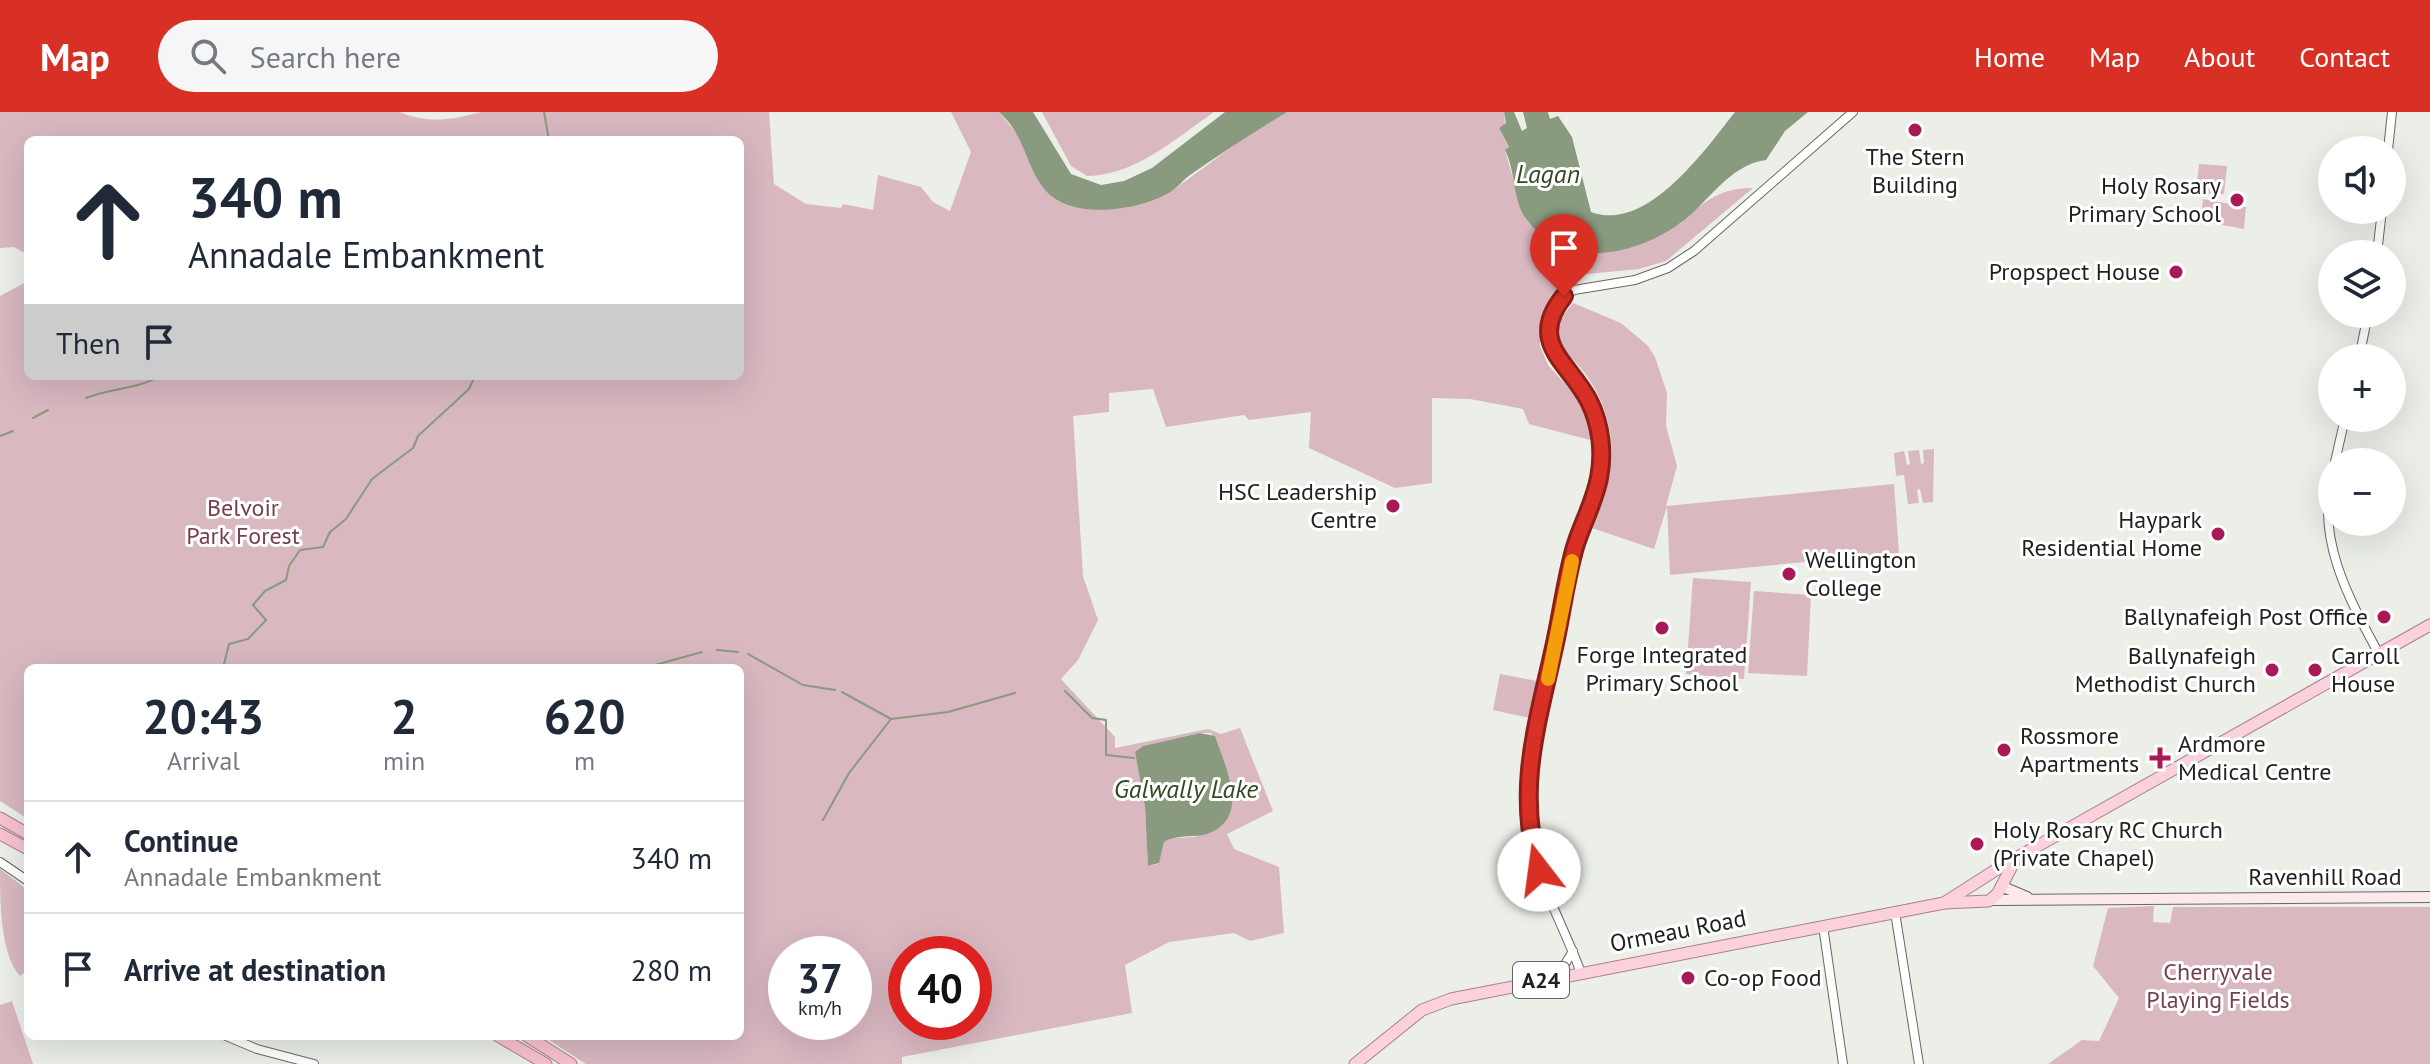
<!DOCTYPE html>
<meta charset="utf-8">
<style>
:root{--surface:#fff;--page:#f6f6f7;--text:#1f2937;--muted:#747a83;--line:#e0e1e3;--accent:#d93025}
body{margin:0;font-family:"PT Sans",sans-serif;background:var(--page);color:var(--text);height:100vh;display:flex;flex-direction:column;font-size:30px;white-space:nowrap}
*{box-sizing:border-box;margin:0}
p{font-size:26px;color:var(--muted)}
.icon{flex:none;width:44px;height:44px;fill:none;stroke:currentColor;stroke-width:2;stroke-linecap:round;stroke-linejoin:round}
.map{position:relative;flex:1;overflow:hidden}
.panel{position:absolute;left:24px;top:552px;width:720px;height:376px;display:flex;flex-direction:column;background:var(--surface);border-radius:12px;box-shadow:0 8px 32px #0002}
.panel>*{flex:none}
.guide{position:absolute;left:24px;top:24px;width:720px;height:244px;border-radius:12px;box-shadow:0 8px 32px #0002;background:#fff;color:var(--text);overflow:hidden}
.controls{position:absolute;left:2318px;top:24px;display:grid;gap:16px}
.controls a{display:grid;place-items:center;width:88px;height:88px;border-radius:50%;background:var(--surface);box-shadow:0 8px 32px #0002;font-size:40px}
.speed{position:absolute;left:768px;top:824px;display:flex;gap:16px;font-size:40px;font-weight:700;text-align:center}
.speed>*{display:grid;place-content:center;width:104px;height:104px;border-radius:50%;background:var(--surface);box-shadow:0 8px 32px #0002;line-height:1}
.speed small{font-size:20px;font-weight:400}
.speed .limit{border:12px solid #d22;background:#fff;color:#111}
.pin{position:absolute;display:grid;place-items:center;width:68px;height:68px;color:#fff;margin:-82px -34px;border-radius:50% 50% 50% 0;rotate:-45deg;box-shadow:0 0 8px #0007}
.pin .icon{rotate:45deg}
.me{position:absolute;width:88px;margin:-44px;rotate:345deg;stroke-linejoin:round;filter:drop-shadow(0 0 6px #0008)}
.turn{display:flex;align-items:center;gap:28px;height:168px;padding:0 32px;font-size:36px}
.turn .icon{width:104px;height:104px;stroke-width:2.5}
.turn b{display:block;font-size:56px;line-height:68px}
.then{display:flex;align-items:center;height:76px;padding:0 32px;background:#0003;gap:16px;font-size:30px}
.eta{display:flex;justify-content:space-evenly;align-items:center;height:136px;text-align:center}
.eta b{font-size:48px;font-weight:700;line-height:56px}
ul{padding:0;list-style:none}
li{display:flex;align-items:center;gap:24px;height:112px;padding:0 32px;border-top:2px solid var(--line)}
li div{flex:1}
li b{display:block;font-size:30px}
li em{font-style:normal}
header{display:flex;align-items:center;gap:48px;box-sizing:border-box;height:112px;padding:0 40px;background:var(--accent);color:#fff}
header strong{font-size:38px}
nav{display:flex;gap:44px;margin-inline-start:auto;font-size:28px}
.search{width:560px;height:72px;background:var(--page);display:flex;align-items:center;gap:20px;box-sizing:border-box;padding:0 28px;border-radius:44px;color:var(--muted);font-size:30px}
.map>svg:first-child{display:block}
.green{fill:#d9b8c0;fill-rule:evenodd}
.water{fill:#899a7f}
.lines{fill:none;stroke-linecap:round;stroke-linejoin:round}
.stream{stroke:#899a7f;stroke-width:2}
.tertiary-casing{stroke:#656963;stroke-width:10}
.secondary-casing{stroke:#656963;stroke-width:12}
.primary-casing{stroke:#ab7f8a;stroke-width:13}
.trunk-casing{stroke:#ab7f8a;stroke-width:13}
.tertiary{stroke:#fff;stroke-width:8}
.secondary{stroke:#fce8ed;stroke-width:10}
.primary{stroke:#fad1dc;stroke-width:11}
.trunk{stroke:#f8c2d0;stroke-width:11}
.route-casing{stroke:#8d1f18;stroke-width:20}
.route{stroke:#d93025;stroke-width:14}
.slow{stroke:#f59e0b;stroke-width:14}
.poi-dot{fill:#a91957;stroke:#fff;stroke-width:3}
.labels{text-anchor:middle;stroke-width:6;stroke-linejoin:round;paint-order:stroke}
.shield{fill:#fff;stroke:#626462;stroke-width:2}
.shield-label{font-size:22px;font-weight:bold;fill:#1f211e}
.poi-label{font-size:24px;fill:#1f211e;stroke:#fff;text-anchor:end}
.park-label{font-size:24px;fill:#74414f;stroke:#fff}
.street-label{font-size:24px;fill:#1f211e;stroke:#fff}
.water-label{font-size:26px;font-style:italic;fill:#314a20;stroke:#fff}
</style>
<header>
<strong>Map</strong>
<div class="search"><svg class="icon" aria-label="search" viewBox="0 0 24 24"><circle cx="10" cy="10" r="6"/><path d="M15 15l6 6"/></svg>Search here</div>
<nav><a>Home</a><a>Map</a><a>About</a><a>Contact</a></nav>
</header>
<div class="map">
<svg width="2430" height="952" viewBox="0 0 2430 952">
<rect width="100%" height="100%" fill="#ebefe8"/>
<g class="green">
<path d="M0 0H400C427 12 452 8 481 0H769L774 72 806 92 841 96 843 92 873 98 878 63 921 75 933 90 950 99 971 40 951 0H999L1023 29 1045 77 1099 97 1155 86 1172 79 1248 23 1287 0H1504L1505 12 1499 16 1509 36 1505 38 1522 100 1680 112C1702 90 1722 75 1753 76L1666 149 1639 157 1577 163 1552 182 1540 208V234L1548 253 1584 293 1594 329 1529 312 1523 297 1470 287 1432 286V371L1395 376 1309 336 1311 300 1249 308 1244 303 1166 315 1153 277 1109 281V300L1073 304 1083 464 1098 508 1078 548 1061 567 1115 625V636L1208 617 1221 622 1240 616 1273 699 1227 722 1234 737 1279 755 1284 821 1250 829 1234 821 1169 830 1125 853 1132 901 902 945V952H586L543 924H740V556H28V707L0 689V184L28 169V264H740V28H28V143L14 135 0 136ZM1200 621H1211C1219 633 1233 670 1233 684L1195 725 1170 726 1164 730 1158 752 1148 754 1145 695 1135 640 1143 634ZM786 842H854V910H786ZM906 842H974V910H906Z"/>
<path d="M1042 0H1214C1175 27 1136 63 1087 64L1071 54Z"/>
<polygon points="2199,52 2227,54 2224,82 2196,81"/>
<polygon points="2203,87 2246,95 2244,117 2201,109"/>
<path d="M1573 191 1621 211 1648 234 1655 245 1667 281 1666 314 1677 354 1666 394 1894 372 1899 441 1670 463 1667 394 1654 437 1592 416C1616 364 1621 317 1589 267 1575 245 1555 238 1559 209Z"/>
<polygon points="1934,337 1933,390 1923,391 1920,377 1917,378 1919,391 1908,392 1904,363 1896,364 1894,341 1904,339 1907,353 1910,352 1908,339 1919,338 1921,352 1924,351 1923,338"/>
<polygon points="1693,466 1751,470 1744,567 1686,562"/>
<polygon points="1754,479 1811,483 1807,564 1748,561"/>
<polygon points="1500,562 1537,569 1530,606 1493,598"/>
<path d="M0 757 28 778V858L20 864C0 842 0 790 0 757Z"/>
<polygon points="2154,794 2153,810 2170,811 2173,795 2430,795 2430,952 2048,952 2082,928 2099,929 2119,886 2093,854 2108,796"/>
<polygon points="12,889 33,952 0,952 0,893"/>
</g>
<g class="water">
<path d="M999 0H1033L1071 62 1101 73 1124 69 1152 56 1225 0H1287C1254 20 1221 41 1190 63 1183 68 1178 75 1172 79 1140 99 1072 109 1045 78 1025 54 1026 24 999 0Z"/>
<path d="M1504 0H1514L1522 19 1527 16 1523 0H1548L1550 7 1558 4 1572 25 1591 100C1647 121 1705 38 1735 0H1808L1785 19 1766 48C1728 53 1709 91 1679 112 1631 146 1558 159 1523 102 1513 84 1515 58 1505 38L1509 35 1499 16 1506 11Z"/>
<path d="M1200 621 1215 624C1224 652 1253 706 1207 722 1193 726 1176 722 1164 730L1159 751 1148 754 1145 695 1135 640 1143 634Z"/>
</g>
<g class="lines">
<g class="stream">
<polyline points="544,0 549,28"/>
<path d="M86 286C110 276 140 277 159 264"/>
<polyline points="33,306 48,298"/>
<polyline points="0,324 13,319"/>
<polyline points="717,538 738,540"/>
<polyline points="748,542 803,573 835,578"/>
<polyline points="223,556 229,532 248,527 266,508 253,493 265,479 286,468 289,454 300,438 323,435 330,420 346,407 372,367 413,336 418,324 469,277 475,264"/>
<polyline points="644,556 702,540"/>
<polyline points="1065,579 1092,606 1106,608 1106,643 1134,646"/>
<polyline points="842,580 891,607 948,600 1015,581"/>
<polyline points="823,708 849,661 891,607"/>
</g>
<defs>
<g id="tertiary">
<polyline points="2388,38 2392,0"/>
<polyline points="2377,142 2382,98"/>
<polyline points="2359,246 2368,202"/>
<polyline points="2335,350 2345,306"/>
<path d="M2332 363C2316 428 2349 487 2379 542"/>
<polyline points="0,750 28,769"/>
<polyline points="1895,800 1919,952"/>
<polyline points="1823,814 1843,952"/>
<path d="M1581 861C1564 814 1536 767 1528 718 1518 659 1541 596 1554 538 1561 505 1565 469 1575 437 1582 413 1594 392 1599 368 1605 342 1602 314 1590 290 1573 255 1515 214 1574 178L1635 168 1668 156 1694 139 1853 0"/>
<polyline points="1557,865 1573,839"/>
<polyline points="226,924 257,937 314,952"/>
</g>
<g id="secondary">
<polyline points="2001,774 2027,785"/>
<polyline points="1992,788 2430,785"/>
</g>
<g id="primary">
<polyline points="1944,791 2002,754 2430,513"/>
<polyline points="1355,952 1422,898 1451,887 1944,791 1989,789 1998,781 2014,750"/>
</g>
<g id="trunk">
<polyline points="0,706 28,722"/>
<polyline points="0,722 28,737"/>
<polyline points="498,924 546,952"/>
<polyline points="527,924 571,952"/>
</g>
</defs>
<use href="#tertiary" class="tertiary-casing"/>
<use href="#secondary" class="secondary-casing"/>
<use href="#primary" class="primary-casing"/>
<use href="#trunk" class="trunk-casing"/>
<use href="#tertiary" class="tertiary"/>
<use href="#secondary" class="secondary"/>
<use href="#primary" class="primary"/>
<use href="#trunk" class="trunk"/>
</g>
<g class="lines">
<defs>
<path id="route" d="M1539 758C1515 677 1538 610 1555 531 1562 499 1566 466 1575 435 1582 412 1594 391 1599 366 1604 341 1601 313 1589 289 1570 251 1526 231 1564 184"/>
</defs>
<use href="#route" class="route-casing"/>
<use href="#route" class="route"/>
<polyline class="slow" points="1548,567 1572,449"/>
</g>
<g class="poi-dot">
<circle cx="1915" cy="18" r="8"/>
<circle cx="2237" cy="88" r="8"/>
<circle cx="2176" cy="160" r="8"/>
<circle cx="1393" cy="394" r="8"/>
<circle cx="2218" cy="422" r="8"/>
<circle cx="1789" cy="462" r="8"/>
<circle cx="2384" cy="505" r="8"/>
<circle cx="1662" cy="516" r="8"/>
<circle cx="2272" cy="558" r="8"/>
<circle cx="2315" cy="558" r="8"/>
<circle cx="2004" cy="638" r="8"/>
<path d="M2156 634h8v8h8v8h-8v8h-8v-8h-8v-8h8z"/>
<circle cx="1977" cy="732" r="8"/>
<circle cx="1688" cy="866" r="8"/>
</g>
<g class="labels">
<rect class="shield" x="1513" y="850" width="56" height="36" rx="6"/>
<g class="shield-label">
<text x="1541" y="876">A24</text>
</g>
<g class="poi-label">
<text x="1915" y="53" text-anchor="middle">The Stern<tspan x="1915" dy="28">Building</tspan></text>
<text x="2221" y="82">Holy Rosary<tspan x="2221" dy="28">Primary School</tspan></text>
<text x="2160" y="168">Propspect House</text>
<text x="1377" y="388">HSC Leadership<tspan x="1377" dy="28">Centre</tspan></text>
<text x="2202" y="416">Haypark<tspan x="2202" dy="28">Residential Home</tspan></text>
<text x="1805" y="456" text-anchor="start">Wellington<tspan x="1805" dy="28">College</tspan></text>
<text x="2368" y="513">Ballynafeigh Post Office</text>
<text x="1662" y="551" text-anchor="middle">Forge Integrated<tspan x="1662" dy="28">Primary School</tspan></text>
<text x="2256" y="552">Ballynafeigh<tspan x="2256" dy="28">Methodist Church</tspan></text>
<text x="2331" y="552" text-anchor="start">Carroll<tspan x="2331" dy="28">House</tspan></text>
<text x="2020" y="632" text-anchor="start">Rossmore<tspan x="2020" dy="28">Apartments</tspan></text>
<text x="2178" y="640" text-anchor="start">Ardmore<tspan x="2178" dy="28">Medical Centre</tspan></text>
<text x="1993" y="726" text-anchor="start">Holy Rosary RC Church<tspan x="1993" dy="28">(Private Chapel)</tspan></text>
<text x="1704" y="874" text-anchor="start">Co-op Food</text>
</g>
<g class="park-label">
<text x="243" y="404">Belvoir<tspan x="243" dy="28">Park Forest</tspan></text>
<text x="2218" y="868">Cherryvale<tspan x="2218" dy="28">Playing Fields</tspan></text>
</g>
<g class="street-label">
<text x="2325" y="773">Ravenhill Road</text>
<text transform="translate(1678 819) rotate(-11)" y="8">Ormeau Road</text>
</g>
<g class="water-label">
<text x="1548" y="71">Lagan</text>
<text x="1186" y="686">Galwally Lake</text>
</g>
</g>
</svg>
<div class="controls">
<a><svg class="icon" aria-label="sound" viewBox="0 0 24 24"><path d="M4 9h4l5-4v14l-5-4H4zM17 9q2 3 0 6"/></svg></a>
<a><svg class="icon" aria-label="layers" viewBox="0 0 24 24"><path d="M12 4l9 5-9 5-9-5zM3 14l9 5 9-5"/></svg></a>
<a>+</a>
<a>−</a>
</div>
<div class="speed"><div>37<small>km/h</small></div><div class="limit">40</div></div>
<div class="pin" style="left:1564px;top:184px;background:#d93025"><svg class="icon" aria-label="arrive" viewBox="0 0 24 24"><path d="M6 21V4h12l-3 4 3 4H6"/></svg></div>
<svg class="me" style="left:1539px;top:758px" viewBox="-20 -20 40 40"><circle r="19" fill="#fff"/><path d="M0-13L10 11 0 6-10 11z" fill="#d93025"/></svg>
<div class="guide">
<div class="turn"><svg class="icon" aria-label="ahead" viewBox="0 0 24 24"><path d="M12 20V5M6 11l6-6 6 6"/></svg><div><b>340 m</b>Annadale Embankment</div></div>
<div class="then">Then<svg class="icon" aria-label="arrive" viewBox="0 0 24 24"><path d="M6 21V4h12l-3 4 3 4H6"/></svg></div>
</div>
<section class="panel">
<div class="eta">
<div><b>20:43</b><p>Arrival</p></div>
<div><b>2</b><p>min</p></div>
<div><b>620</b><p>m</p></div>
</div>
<ul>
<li><svg class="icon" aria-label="ahead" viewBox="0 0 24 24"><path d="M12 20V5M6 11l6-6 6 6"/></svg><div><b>Continue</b><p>Annadale Embankment</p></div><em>340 m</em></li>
<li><svg class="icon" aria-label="arrive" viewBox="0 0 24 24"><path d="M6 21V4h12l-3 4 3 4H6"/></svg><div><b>Arrive at destination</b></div><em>280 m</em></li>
</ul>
</section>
</div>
